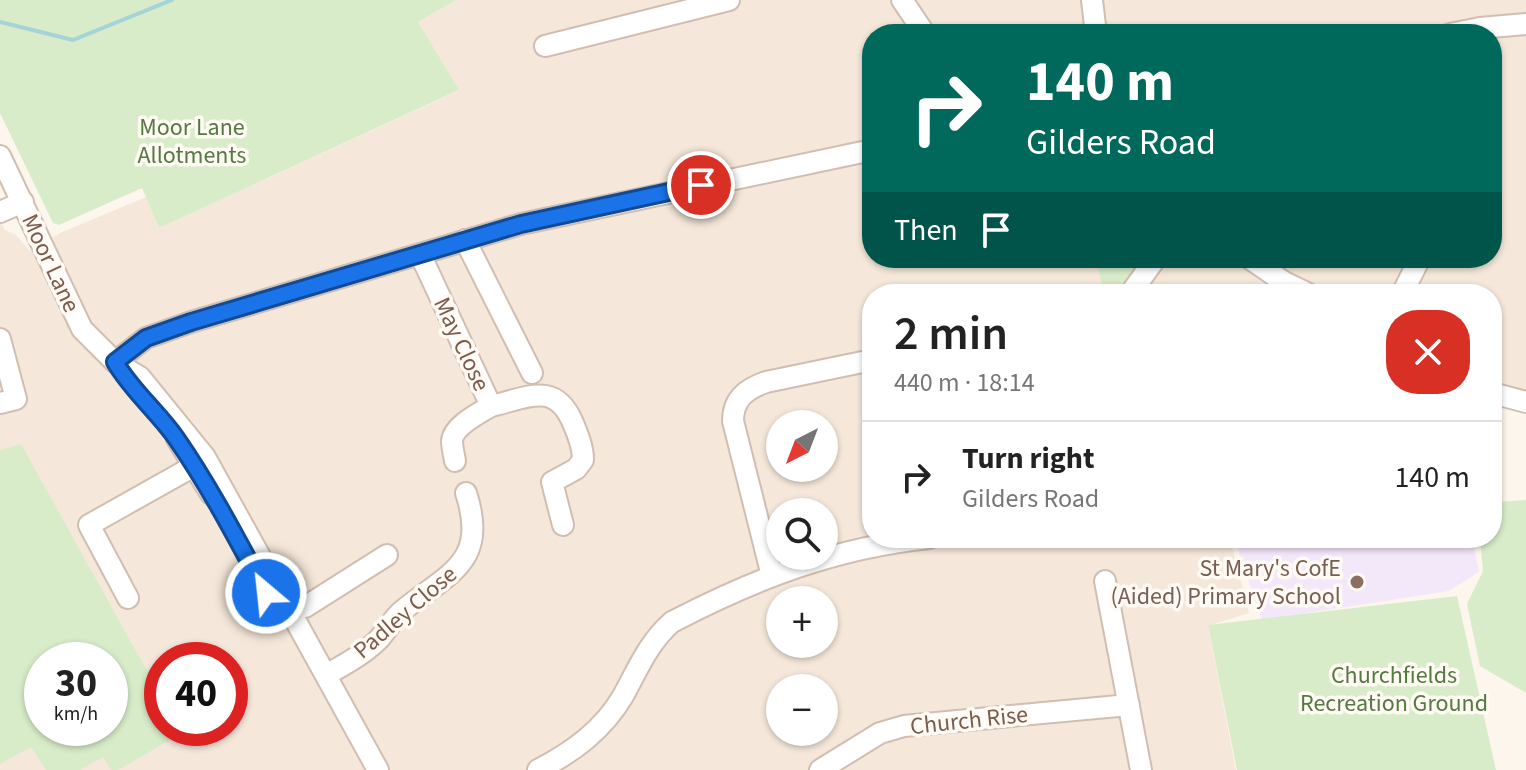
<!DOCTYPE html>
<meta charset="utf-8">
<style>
:root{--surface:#fff;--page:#f6f6f6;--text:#222;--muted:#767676;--line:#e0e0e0}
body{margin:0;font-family:"Source Sans 3",sans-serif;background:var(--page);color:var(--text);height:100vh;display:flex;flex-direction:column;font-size:30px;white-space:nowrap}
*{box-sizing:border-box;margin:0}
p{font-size:26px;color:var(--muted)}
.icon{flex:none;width:44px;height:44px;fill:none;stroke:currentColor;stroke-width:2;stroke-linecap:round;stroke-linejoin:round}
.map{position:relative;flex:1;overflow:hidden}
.drawer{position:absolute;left:862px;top:284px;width:640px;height:264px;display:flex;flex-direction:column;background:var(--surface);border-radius:32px;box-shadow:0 2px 6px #0004}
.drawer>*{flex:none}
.hud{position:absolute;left:862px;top:24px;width:640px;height:244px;border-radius:32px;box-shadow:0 2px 6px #0004;background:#00695c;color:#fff;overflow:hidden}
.needle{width:52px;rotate:222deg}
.fabs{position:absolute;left:766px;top:410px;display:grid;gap:16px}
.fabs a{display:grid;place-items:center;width:72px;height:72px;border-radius:50%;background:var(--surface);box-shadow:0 2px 6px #0004;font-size:40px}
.speed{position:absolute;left:24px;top:642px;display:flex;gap:16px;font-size:40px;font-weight:700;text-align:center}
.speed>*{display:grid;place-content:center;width:104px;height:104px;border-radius:50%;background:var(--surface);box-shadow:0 2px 6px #0004;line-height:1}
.speed small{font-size:20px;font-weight:400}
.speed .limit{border:12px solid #d22;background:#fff;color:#111}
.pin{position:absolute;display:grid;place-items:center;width:68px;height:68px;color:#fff;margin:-34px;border:4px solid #fff;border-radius:50%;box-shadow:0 2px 8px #0007}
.me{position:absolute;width:88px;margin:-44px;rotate:332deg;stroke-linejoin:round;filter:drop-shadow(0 0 6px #0008)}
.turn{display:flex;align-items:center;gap:28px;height:168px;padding:0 32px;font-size:36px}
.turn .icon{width:104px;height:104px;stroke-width:2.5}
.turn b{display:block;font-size:56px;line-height:68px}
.then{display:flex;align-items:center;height:76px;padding:0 32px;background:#0003;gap:16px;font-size:30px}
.round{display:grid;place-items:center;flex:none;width:84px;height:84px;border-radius:32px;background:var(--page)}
.overview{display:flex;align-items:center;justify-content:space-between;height:136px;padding:0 32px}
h1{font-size:48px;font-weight:600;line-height:60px}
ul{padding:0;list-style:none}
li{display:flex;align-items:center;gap:24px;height:112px;padding:0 32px;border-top:2px solid var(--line)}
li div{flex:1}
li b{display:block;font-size:30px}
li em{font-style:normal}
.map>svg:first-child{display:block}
.residential{fill:#f5e8da;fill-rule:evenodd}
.education{fill:#f3e8fa}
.green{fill:#d8ecc9;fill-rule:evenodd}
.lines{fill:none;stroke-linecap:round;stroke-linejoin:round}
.stream{stroke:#a5d3da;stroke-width:4}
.minor-casing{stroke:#d1beb0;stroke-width:24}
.minor{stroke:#fff;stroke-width:20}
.route-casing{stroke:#114b97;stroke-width:20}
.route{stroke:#1a73e8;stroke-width:14}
.education-dot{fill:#8d6e63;stroke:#fffaf3;stroke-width:3}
.labels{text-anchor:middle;stroke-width:7;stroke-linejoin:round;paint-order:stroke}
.park-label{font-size:24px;fill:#537a41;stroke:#fffaf3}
.street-label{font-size:24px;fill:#7a5c4d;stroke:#fffaf3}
.education-label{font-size:24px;fill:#785e54;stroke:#fffaf3;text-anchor:end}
</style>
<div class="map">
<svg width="1526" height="770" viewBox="0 0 1526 770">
<rect width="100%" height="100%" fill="#fdf6ec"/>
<path class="residential" d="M456 0H1526V392L1492 382V294H872V538H1230L1249 613 1208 626 1236 770H0V220L5 230 15 234 30 251 60 233 146 197 159 228 458 91 418 22ZM872 34H1492V258H872ZM780 424H824V468H780ZM780 512H824V556H780ZM780 600H824V644H780ZM42 660H110V728H42ZM162 660H230V728H162ZM780 688H824V732H780Z"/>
<polygon class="education" points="1234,538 1472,538 1479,572 1449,591 1262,620"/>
<g class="green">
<polygon points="0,0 456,0 418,22 459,90 159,228 142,188 59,225 53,223 0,113"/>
<polygon points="1097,258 1156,258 1130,294 1103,294"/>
<path d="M21 444 162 698V728H179L182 733 118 770H111L103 757 80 770H46L31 747 0 764V450ZM42 660H110V728H42Z"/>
<polygon points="1526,500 1526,693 1480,666 1467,604 1483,571 1480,538 1492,538 1492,502"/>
<polygon points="1457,596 1496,770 1237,770 1208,625"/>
</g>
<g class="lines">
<polyline class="stream" points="0,22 73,40 172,0"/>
<defs>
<g id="minor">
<polyline points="902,0 925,34"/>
<polyline points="1092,0 1096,34"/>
<polyline points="1450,34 1480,28 1526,24"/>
<polyline points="545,46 729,0"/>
<polyline points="0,156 82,329 115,362 140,377 205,457 378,770"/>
<polyline points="0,212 23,202"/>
<polyline points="465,240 532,373"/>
<path d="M420 254 491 406C527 398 555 380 573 423 578 435 583 447 583 460L576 469 552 482 563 525"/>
<polyline points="1249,258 1284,282 1309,294"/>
<polyline points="1130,294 1156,258"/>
<polyline points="1402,294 1420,258"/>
<polyline points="0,339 16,399 0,403"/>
<polyline points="115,362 146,338 191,322 521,224 872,150"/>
<polyline points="1492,393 1526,402"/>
<polyline points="177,439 211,494"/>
<path d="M455 461C454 455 452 447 452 441 453 426 479 413 491 406"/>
<path d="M772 576 733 421C733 399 746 389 766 382L872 360"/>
<polyline points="1105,581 1141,770"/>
<polyline points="128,598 89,525 194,466"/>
<polyline points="278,612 305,607 387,555"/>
<path d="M326 675C344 665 364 654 378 640 387 631 392 619 402 611 448 573 489 563 466 493"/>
<path d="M538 770C573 752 603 730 623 696 638 669 648 643 672 622 755 579 834 548 929 538"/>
<polyline points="820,770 880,733 904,726 1129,705"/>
</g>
</defs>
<use href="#minor" class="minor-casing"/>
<use href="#minor" class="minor"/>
</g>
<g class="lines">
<defs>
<path id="route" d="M266 593C238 541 210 487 176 438 157 411 132 391 115 362L146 338 191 322 521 224 701 185"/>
</defs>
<use href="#route" class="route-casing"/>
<use href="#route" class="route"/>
</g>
<circle class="education-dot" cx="1357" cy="582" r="8"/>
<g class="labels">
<g class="park-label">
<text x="192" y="135">Moor Lane<tspan x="192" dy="28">Allotments</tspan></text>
<text x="1394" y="683">Churchfields<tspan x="1394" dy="28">Recreation Ground</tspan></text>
</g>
<g class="street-label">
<text transform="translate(51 263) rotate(65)" y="8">Moor Lane</text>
<text transform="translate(462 344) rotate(65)" y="8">May Close</text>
<text transform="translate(405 612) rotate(-41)" y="8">Padley Close</text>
<text transform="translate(969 720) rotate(-6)" y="8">Church Rise</text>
</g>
<g class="education-label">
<text x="1341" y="576">St Mary's CofE<tspan x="1341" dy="28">(Aided) Primary School</tspan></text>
</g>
</g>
</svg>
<div class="fabs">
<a><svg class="needle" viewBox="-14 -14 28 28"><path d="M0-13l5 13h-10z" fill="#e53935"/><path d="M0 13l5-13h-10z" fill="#767676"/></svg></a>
<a><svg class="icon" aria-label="search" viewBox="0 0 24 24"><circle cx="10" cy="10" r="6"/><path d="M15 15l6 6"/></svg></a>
<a>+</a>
<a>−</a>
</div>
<div class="speed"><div>30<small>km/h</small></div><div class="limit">40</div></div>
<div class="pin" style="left:701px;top:185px;background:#d93025"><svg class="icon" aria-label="arrive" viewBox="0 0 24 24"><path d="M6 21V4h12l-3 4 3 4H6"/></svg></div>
<svg class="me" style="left:266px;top:593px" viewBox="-20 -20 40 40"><circle r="17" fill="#1a73e8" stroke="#fff" stroke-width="3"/><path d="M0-11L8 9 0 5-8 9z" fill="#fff"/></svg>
<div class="hud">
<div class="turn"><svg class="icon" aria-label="right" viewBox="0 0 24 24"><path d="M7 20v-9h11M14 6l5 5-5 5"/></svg><div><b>140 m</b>Gilders Road</div></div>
<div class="then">Then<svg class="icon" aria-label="arrive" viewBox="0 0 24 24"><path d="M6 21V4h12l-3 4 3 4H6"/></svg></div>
</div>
<section class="drawer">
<div class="overview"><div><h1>2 min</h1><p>440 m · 18:14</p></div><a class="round" style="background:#d93025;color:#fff"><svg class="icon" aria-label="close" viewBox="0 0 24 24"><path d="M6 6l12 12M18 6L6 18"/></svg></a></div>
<ul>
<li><svg class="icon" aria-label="right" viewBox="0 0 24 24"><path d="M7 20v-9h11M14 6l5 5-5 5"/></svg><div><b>Turn right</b><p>Gilders Road</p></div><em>140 m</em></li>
</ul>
</section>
</div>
